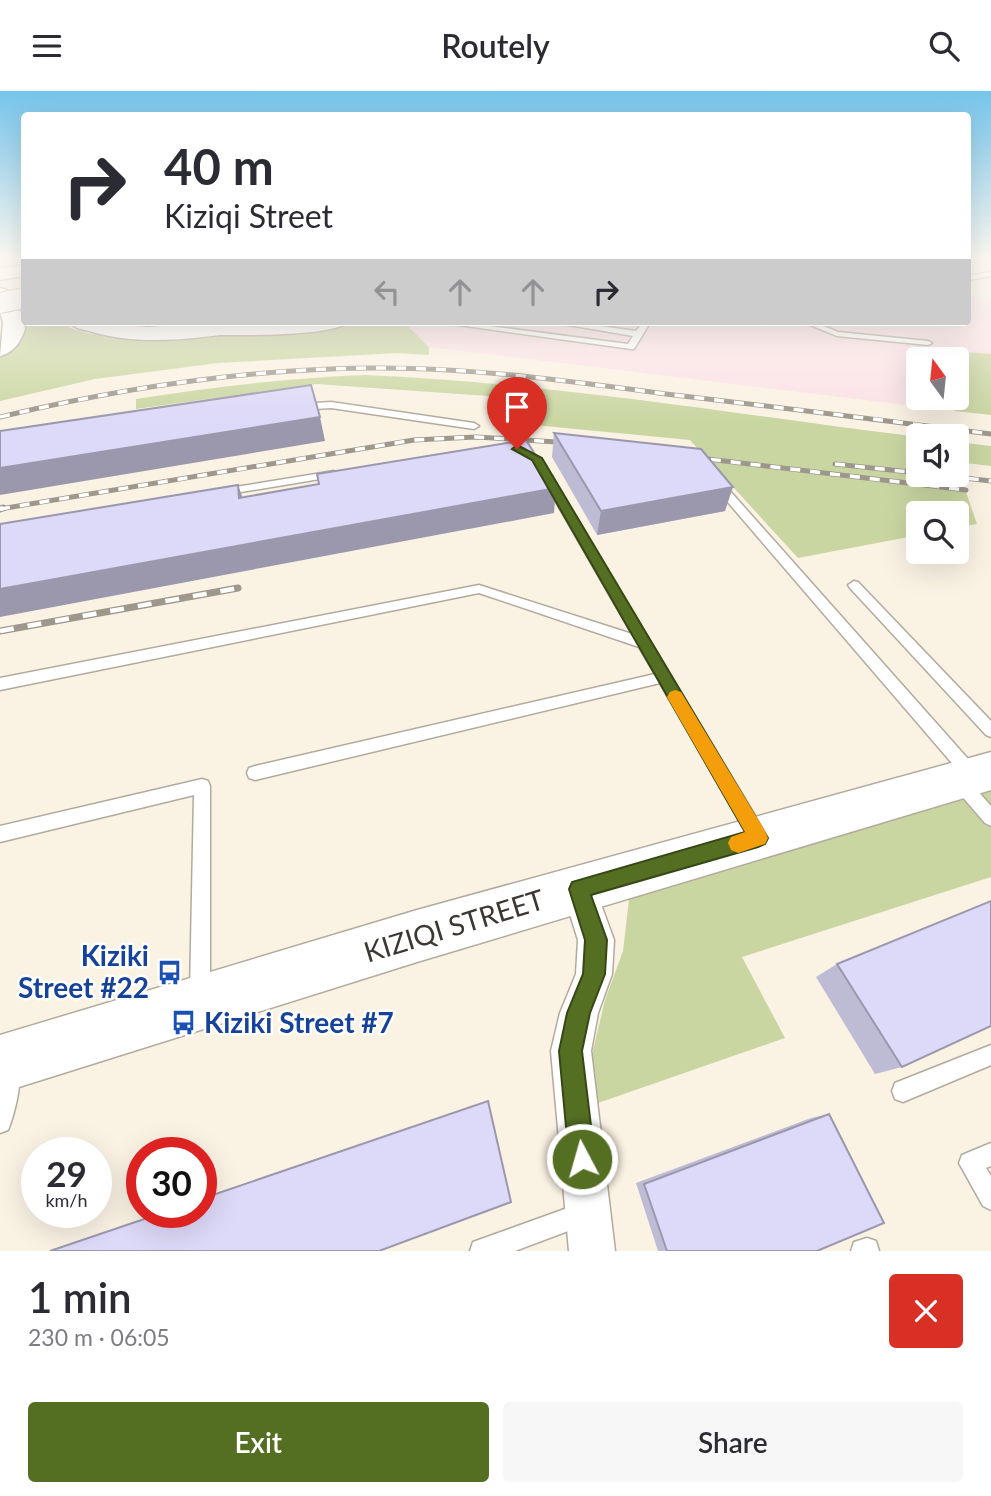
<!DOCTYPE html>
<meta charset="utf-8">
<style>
:root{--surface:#fff;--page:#f7f7f7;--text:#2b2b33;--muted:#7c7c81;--accent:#546f22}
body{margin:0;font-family:Lato,sans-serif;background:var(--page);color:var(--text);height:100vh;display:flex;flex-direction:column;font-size:26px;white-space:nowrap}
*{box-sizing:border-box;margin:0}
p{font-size:23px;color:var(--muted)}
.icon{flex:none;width:38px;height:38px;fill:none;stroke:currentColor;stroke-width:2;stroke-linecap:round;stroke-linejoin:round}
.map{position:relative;height:1160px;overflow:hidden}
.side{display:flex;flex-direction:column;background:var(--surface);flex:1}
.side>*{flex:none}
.guide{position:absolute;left:21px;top:21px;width:950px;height:214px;border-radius:7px;box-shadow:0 7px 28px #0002;background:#fff;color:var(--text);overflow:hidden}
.needle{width:46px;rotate:345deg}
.tools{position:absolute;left:906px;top:256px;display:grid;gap:14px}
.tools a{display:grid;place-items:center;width:63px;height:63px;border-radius:7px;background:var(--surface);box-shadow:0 7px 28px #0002;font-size:35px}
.speed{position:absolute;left:21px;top:1046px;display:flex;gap:14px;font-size:35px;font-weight:700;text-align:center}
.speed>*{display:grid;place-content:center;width:91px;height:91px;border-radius:50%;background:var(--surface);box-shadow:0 7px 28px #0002;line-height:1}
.speed small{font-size:18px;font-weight:400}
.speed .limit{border:10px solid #d22;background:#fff;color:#111}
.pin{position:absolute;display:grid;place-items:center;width:60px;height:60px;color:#fff;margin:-72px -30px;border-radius:50% 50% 50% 0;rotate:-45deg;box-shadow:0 0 7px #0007}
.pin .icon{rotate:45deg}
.me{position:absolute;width:77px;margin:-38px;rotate:354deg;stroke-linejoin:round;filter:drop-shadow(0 0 5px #0008)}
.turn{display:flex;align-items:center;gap:24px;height:147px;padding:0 28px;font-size:32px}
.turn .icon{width:91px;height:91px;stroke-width:2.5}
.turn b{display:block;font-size:49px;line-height:60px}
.lanes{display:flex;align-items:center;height:66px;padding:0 28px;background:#0003;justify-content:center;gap:35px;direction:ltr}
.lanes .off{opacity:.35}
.round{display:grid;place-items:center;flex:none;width:74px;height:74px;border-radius:7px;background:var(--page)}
.overview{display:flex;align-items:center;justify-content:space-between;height:119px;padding:0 28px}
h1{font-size:42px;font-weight:600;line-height:52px}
.cta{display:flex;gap:14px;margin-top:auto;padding:14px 28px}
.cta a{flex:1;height:80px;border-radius:7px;background:var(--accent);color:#fff;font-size:28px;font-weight:600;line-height:80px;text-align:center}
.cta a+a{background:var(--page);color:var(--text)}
header{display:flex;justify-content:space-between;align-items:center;height:91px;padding:0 28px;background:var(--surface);font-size:32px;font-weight:600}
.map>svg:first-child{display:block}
.commercial{fill:#fbe1e7}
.green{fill:#cad6a2}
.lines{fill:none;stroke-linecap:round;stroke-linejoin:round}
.lane-casing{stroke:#b2aa9d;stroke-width:3}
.street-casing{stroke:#b2aa9d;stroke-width:3}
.secondary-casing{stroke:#b2aa9d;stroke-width:3}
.lane{fill:#fff;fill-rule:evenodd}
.street{fill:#fff;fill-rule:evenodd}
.secondary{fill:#fff;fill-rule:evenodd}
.rail-far1-casing{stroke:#9d978c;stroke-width:5}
.rail-casing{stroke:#9d978c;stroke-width:7}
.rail-far1{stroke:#fff;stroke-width:3.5;stroke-dasharray:10;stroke-linecap:butt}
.rail{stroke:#fff;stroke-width:4.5;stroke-dasharray:14;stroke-linecap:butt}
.highway-bridge-casing{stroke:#b2aa9d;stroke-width:22;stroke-linecap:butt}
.highway-bridge{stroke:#fff;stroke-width:20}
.wall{fill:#bebbd5}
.shaded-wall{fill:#9b98ae}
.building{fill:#ddd9f8;stroke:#9b98ae;stroke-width:2}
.route{fill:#546f22;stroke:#374816;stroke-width:2}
.slow{fill:#f59e0b}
.labels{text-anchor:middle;stroke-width:5;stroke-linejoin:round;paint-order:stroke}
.near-street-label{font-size:28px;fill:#3b3832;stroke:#fff}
.near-transit-label{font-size:28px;font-weight:bold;fill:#164399;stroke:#fff;text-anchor:end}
</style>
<header><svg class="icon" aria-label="menu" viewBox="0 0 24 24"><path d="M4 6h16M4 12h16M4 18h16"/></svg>Routely<svg class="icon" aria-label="search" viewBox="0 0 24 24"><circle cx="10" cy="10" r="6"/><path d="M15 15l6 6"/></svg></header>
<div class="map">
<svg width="991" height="1160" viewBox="0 0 991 1160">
<rect width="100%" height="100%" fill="#faf2e3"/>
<polygon class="commercial" points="968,203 991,213 991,263 941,259 943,268 919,268 919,306 952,306 955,320 429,256 404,231 968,231"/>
<g class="green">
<polygon points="27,231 62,231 70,237 90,243 143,244 319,238 359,231 404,231 429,256 429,264 397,262 218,272 95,288 0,310 0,262 7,258"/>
<polygon points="941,259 991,263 991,324 955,320 952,306 957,306 957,268 943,268"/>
<path d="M365 284C550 292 735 323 919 346V383H957V375L977 433 957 436V422H919V444L798 467 690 349 534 334 516 307 316 293 136 318V308C213 296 288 287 365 284Z"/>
<polygon points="957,351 991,355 991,375 957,371"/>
<polygon points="991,691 991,786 742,866 785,947 598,1012 589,976 605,909 623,860 630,800"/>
</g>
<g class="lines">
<defs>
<g id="lane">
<polygon points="991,181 991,185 968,189 968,185"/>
<polygon points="437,231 459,231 628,253 633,245 551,231 571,231 636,240 640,235 637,231 645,231 648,235 634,258 631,258"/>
<polygon points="803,231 814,231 838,241 928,250 932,252 928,254 837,245"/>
<polygon points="331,311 474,332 479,335 474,338 331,317 299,319 294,316 299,313"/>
<polygon points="334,380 339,383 338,385 223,404 218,401 223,398"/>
<polygon points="546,382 551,385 763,738 765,744 763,750 757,752 751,750 660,592 255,689 249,687 247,682 249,677 255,675 655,583 639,556 479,502 0,599 0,587 479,494 632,543 541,385"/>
<polygon points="718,390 722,391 977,678 979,683 977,688 968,689 991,715 991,735 985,732 954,696 952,691 954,686 963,685 714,395 714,391"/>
<polygon points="854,490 858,491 991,630 991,646 986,644 850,497 848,494"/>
<polygon points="202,688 208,690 210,695 210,901 207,908 200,911 193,908 190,901 194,704 0,751 0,735"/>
<polygon points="991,954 991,974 903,1011 895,1008 892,1000 895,992"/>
<path d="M10 973 18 976C23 990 14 1025 8 1039L0 1042V982L2 976Z"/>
<polygon points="991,1052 991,1075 986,1077 991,1085 991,1119 983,1115 959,1072 962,1064"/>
<polygon points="584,1111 592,1115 596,1123 592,1131 515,1160 470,1160 473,1151"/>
<polygon points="867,1147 876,1150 879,1160 851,1160 854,1151"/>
</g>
<g id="street">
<path d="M314 231H349C332 246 235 244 208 244L201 240 208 236Z"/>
<polygon points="579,781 591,786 614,849 612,883 598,922 591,960 615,1160 569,1160 551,960 560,922 576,883 578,849 562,798 567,786"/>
</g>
<g id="secondary">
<polygon points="24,174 24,185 0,189 0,177"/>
<path d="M0 197 7 199 23 225 25 238C21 251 13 262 0 265L3 232 0 220Z"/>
<path d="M70 231 149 236 218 231H279L275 235 268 237C210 245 147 258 89 240 82 238 75 238 70 231Z"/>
<polygon points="991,661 991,699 417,871 0,1002 0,944 417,819"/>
</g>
</defs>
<use href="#lane" class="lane-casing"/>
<use href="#street" class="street-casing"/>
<use href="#secondary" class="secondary-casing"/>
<use href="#lane" class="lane"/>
<use href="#street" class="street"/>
<use href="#secondary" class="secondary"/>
<defs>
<g id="rail-far1">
<path d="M0 326C122 297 246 278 371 277 470 276 568 290 666 303 774 316 883 329 991 343"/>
<polyline points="691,366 966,399"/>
<polyline points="835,373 919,382"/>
<polyline points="929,383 991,390"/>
<polyline points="0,418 414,349 476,346 573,352"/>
</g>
<g id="rail">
<polyline points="0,418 3,417"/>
<polyline points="0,540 238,497"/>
</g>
</defs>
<use href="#rail-far1" class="rail-far1-casing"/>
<use href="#rail" class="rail-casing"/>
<use href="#rail-far1" class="rail-far1"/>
<use href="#rail" class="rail"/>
<defs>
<polyline id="highway-bridge" points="0,212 24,207"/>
</defs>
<use href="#highway-bridge" class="highway-bridge-casing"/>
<use href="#highway-bridge" class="highway-bridge"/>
</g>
<g class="wall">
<polygon points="554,342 725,420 597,444 552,366"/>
<polygon points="837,873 902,976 875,983 816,886"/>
<polygon points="829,1023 817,1160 658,1160 636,1092 811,1027"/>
</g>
<g class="shaded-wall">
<polygon points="320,326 325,350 0,404 0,377"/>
<polygon points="238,394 247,419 239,407"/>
<polygon points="733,396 725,420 597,444 601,420"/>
<polygon points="556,397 554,422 0,526 0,498"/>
</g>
<g class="building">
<polygon points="311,294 320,326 0,377 0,340"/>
<polygon points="554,342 701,358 733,396 601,420"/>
<polygon points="526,349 556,397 0,498 0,433 238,394 239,407 319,393 317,383"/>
<polygon points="991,810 991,935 902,976 837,873"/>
<polygon points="488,1010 511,1111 379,1160 50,1160 162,1122 201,1122 201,1108"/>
<polygon points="829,1023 884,1132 817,1160 667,1160 644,1093"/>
</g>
<linearGradient id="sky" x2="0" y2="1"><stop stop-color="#75c4eb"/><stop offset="0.51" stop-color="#fdf9f2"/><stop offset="1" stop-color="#fdf9f2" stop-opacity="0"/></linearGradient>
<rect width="991" height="329" fill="url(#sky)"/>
<polygon class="route" points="517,354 542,367 768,747 765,753 758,756 591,804 607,849 605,883 590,922 582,960 595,1068 591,1077 582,1080 573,1077 569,1068 559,960 567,922 583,883 585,849 569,798 572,791 745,741 532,369 512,358"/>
<polygon class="slow" points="675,599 681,601 765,740 768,747 765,753 738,762 731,759 728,752 731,746 745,741 667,606 670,601"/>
<defs>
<symbol id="bus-bare" viewBox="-9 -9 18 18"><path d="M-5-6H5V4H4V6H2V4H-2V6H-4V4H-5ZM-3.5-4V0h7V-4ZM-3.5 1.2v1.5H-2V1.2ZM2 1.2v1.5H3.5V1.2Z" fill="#1a4fb4" stroke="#fff" stroke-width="2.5" paint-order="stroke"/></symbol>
</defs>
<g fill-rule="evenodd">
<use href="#bus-bare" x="152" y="864" width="35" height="35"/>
<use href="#bus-bare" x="166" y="914" width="35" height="35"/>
</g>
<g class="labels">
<g class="near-street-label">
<text transform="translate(454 835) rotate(-17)" y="10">KIZIQI STREET</text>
</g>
<g class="near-transit-label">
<text x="149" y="875">Kiziki<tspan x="149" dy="32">Street #22</tspan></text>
<text x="204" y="942" text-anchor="start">Kiziki Street #7</text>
</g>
</g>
</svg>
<div class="tools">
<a><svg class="needle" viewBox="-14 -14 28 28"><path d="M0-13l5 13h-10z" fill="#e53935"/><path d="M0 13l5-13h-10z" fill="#7c7c81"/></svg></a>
<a><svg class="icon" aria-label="sound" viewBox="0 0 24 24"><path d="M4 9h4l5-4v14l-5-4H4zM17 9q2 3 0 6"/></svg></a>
<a><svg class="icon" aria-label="search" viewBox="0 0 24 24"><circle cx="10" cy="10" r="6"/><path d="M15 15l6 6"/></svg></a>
</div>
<div class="speed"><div>29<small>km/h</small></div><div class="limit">30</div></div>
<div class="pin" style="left:517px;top:358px;background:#d93025"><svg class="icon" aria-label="arrive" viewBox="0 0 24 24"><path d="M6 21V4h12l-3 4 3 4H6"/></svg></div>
<svg class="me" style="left:582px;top:1068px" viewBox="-20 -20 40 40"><circle r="17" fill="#546f22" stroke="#fff" stroke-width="3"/><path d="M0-11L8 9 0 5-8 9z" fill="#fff"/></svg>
<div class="guide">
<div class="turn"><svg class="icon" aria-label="right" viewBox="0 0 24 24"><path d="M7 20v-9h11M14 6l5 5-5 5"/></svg><div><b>40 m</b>Kiziqi Street</div></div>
<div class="lanes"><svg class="icon off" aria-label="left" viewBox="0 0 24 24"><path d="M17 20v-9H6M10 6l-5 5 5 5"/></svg><svg class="icon off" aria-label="ahead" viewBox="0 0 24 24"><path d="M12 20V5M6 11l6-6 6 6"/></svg><svg class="icon off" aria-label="ahead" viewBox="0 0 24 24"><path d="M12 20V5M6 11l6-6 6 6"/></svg><svg class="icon" aria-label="right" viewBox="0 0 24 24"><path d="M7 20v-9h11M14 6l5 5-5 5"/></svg></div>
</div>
</div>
<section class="side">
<div class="overview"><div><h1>1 min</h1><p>230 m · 06:05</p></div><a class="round" style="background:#d93025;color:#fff"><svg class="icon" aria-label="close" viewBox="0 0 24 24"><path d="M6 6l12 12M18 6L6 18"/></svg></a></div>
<div class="cta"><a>Exit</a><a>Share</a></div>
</section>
